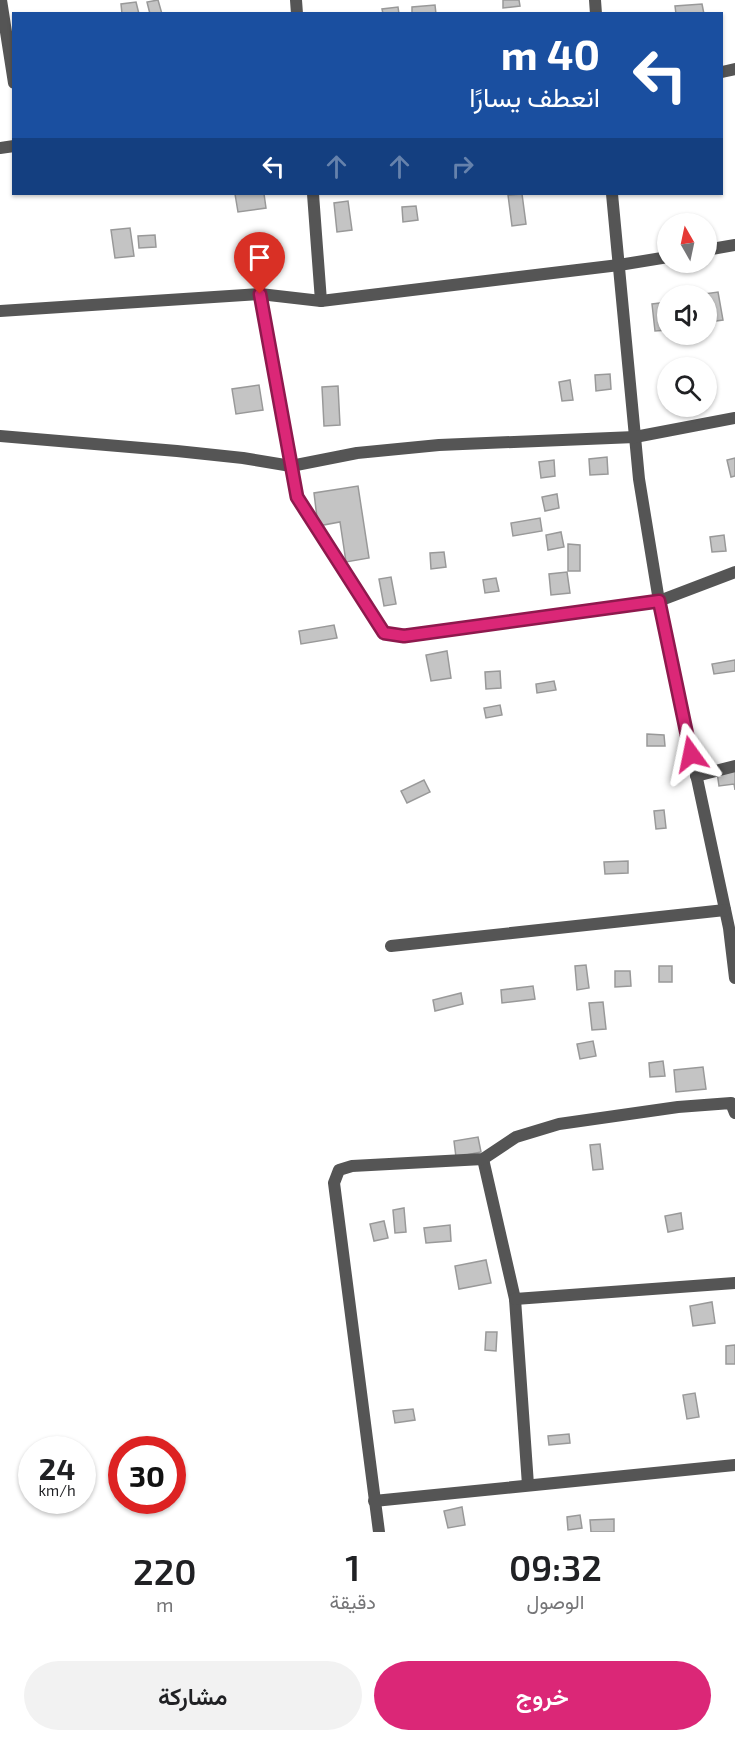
<!DOCTYPE html>
<html lang="ar">
<meta charset="utf-8">
<style>
:root{--surface:#fff;--page:#f2f2f2;--text:#202124;--muted:#757577;--accent:#db2777}
body{margin:0;font-family:"Exo 2",Vazirmatn,sans-serif;background:var(--page);color:var(--text);direction:rtl;height:100vh;display:flex;flex-direction:column;font-size:22px;white-space:nowrap}
*{box-sizing:border-box;margin:0}
p{font-size:20px;color:var(--muted)}
.icon{flex:none;width:33px;height:33px;fill:none;stroke:currentColor;stroke-width:2;stroke-linecap:round;stroke-linejoin:round}
.map{position:relative;height:1532px;overflow:hidden;direction:ltr}
.side{display:flex;flex-direction:column;background:var(--surface);flex:1}
.side>*{flex:none}
.banner{position:absolute;left:12px;top:12px;width:711px;height:183px;border-radius:0px;box-shadow:0 2px 4px #0004;direction:rtl;background:#1a4fa0;color:#fff;overflow:hidden}
.needle{width:39px;rotate:351deg}
.buttons{position:absolute;left:657px;top:213px;display:grid;gap:12px}
.buttons a{display:grid;place-items:center;width:60px;height:60px;border-radius:50%;background:var(--surface);box-shadow:0 2px 4px #0004;font-size:30px}
.speed{position:absolute;left:18px;top:1436px;display:flex;gap:12px;font-size:30px;font-weight:700;text-align:center}
.speed>*{display:grid;place-content:center;width:78px;height:78px;border-radius:50%;background:var(--surface);box-shadow:0 2px 4px #0004;line-height:1}
.speed small{font-size:15px;font-weight:400}
.speed .limit{border:9px solid #d22;background:#fff;color:#111}
.pin{position:absolute;display:grid;place-items:center;width:51px;height:51px;color:#fff;margin:-62px -26px;border-radius:50% 50% 50% 0;rotate:-45deg;box-shadow:0 0 6px #0007}
.pin .icon{rotate:45deg}
.me{position:absolute;width:66px;margin:-33px;rotate:348deg;stroke-linejoin:round;filter:drop-shadow(0 0 4px #0008)}
.turn{display:flex;align-items:center;gap:21px;height:126px;padding:0 24px;font-size:27px}
.turn .icon{width:78px;height:78px;stroke-width:2.5}
.turn b{display:block;font-size:42px;line-height:51px}
.lanes{display:flex;align-items:center;height:57px;padding:0 24px;background:#0003;justify-content:center;gap:30px;direction:ltr}
.lanes .off{opacity:.35}
.eta{display:flex;justify-content:space-evenly;align-items:center;height:102px;text-align:center}
.eta b{font-size:36px;font-weight:600;line-height:42px}
.action{display:flex;gap:12px;margin-top:auto;padding:12px 24px}
.action a{flex:1;height:69px;border-radius:36px;background:var(--accent);color:#fff;font-size:24px;font-weight:600;line-height:69px;text-align:center}
.action a+a{background:var(--page);color:var(--text)}
.map>svg:first-child{display:block}
.building{fill:#c4c4c4;stroke:#999;stroke-width:1.5}
.lines{fill:none;stroke-linecap:round;stroke-linejoin:round}
.street{stroke:#555;stroke-width:12}
.route-casing{stroke:#8e194d;stroke-width:15}
.route{stroke:#db2777;stroke-width:10}
</style>
<div class="map">
<svg width="735" height="1532" viewBox="0 0 735 1532">
<rect width="100%" height="100%" fill="#fff"/>
<g class="building">
<polygon points="158,0 162,14 150,14 147,2"/>
<polygon points="503,0 519,0 520,6 503,8"/>
<polygon points="136,2 139,14 122,14 121,4"/>
<polygon points="702,4 704,14 676,14 675,6"/>
<polygon points="435,5 436,14 412,14 412,7"/>
<polygon points="398,7 399,14 383,14 382,9"/>
<polygon points="235,194 264,194 266,208 238,212"/>
<polygon points="522,194 526,224 512,226 508,195"/>
<polygon points="348,201 352,230 337,232 334,203"/>
<polygon points="416,206 418,220 403,222 402,207"/>
<polygon points="130,228 134,256 115,258 111,230"/>
<polygon points="155,235 156,247 139,248 138,236"/>
<polygon points="244,251 258,252 257,272 243,271"/>
<polygon points="718,292 723,320 709,322 706,296 704,294"/>
<polygon points="668,302 668,330 655,331 652,304"/>
<polygon points="610,374 611,389 596,391 595,375"/>
<polygon points="570,380 573,400 562,401 559,382"/>
<polygon points="259,385 263,410 236,414 232,389"/>
<polygon points="338,386 340,425 324,426 322,387"/>
<polygon points="607,457 608,474 590,475 589,459"/>
<polygon points="735,458 735,476 731,477 727,460"/>
<polygon points="554,460 555,476 541,478 539,462"/>
<polygon points="358,486 369,558 346,562 340,522 318,526 314,493"/>
<polygon points="557,494 559,508 545,511 542,497"/>
<polygon points="540,518 542,531 513,536 511,523"/>
<polygon points="561,532 564,547 548,550 546,535"/>
<polygon points="724,535 726,551 712,552 710,537"/>
<polygon points="568,544 580,545 580,571 568,571"/>
<polygon points="444,552 446,567 431,569 430,553"/>
<polygon points="567,572 570,593 551,595 549,574"/>
<polygon points="391,577 396,604 384,606 379,579"/>
<polygon points="496,578 499,591 485,593 483,580"/>
<polygon points="334,625 337,638 301,644 299,631"/>
<polygon points="447,651 451,678 431,681 426,655"/>
<polygon points="735,660 735,671 714,674 712,664"/>
<polygon points="500,671 501,688 486,689 485,672"/>
<polygon points="554,681 556,690 537,693 536,684"/>
<polygon points="500,705 502,715 486,718 484,708"/>
<polygon points="647,734 664,735 665,746 647,746"/>
<polygon points="735,770 735,790 734,784 719,786 717,772"/>
<polygon points="424,780 430,792 407,803 401,791"/>
<polygon points="664,810 666,828 656,829 654,811"/>
<polygon points="628,861 628,873 605,874 604,862"/>
<polygon points="586,965 589,988 577,990 575,966"/>
<rect x="659" y="966" width="13" height="16"/>
<polygon points="615,971 630,971 631,986 615,987"/>
<polygon points="533,986 535,999 502,1003 501,990"/>
<polygon points="461,993 463,1004 435,1011 433,1000"/>
<polygon points="603,1002 606,1029 592,1030 589,1003"/>
<polygon points="593,1041 596,1056 580,1059 577,1044"/>
<polygon points="663,1061 665,1076 650,1077 649,1063"/>
<polygon points="703,1067 706,1089 676,1092 674,1070"/>
<polygon points="478,1137 481,1152 456,1157 454,1141"/>
<polygon points="600,1144 603,1169 593,1170 590,1145"/>
<polygon points="404,1208 406,1232 395,1233 393,1210"/>
<polygon points="681,1213 683,1229 668,1232 665,1216"/>
<polygon points="384,1221 388,1238 374,1241 370,1224"/>
<polygon points="450,1225 451,1241 426,1243 424,1228"/>
<polygon points="486,1260 491,1283 459,1289 455,1266"/>
<polygon points="712,1302 715,1323 693,1326 690,1306"/>
<polygon points="486,1332 497,1332 496,1351 485,1350"/>
<polygon points="735,1345 735,1364 726,1364 726,1346"/>
<polygon points="695,1393 699,1417 687,1419 683,1395"/>
<polygon points="413,1409 415,1420 395,1423 393,1411"/>
<polygon points="569,1434 570,1443 549,1445 548,1436"/>
<polygon points="462,1507 465,1525 448,1528 444,1511"/>
<polygon points="580,1515 582,1528 568,1530 567,1517"/>
<polygon points="614,1519 614,1532 591,1532 590,1520"/>
</g>
<g class="lines">
<g class="street">
<polyline points="1,0 14,83"/>
<polyline points="296,0 297,14"/>
<polyline points="595,0 596,14"/>
<polyline points="722,72 735,69"/>
<polyline points="0,148 14,146"/>
<polyline points="313,194 321,301"/>
<polyline points="612,194 639,479 659,601 729,928 735,978"/>
<polyline points="706,250 735,245"/>
<polyline points="260,294 297,497 384,633 404,636 659,601 735,572"/>
<polyline points="0,311 260,294 321,301 619,265 668,257"/>
<polyline points="0,436 177,451 243,458 291,466 357,453 439,445 635,437 735,418"/>
<polyline points="696,776 735,766"/>
<polyline points="391,946 725,910"/>
<polyline points="483,1159 515,1299 528,1485"/>
<polyline points="515,1299 735,1283"/>
<polyline points="374,1501 735,1465"/>
<polyline points="379,1532 334,1183 339,1170 352,1166 483,1159 516,1137 559,1124 678,1107 731,1103 735,1113"/>
</g>
</g>
<g class="lines">
<defs>
<polyline id="route" points="260,294 297,497 384,633 404,636 659,601 691,754"/>
</defs>
<use href="#route" class="route-casing"/>
<use href="#route" class="route"/>
</g>
</svg>
<div class="buttons">
<a><svg class="needle" viewBox="-14 -14 28 28"><path d="M0-13l5 13h-10z" fill="#e53935"/><path d="M0 13l5-13h-10z" fill="#757577"/></svg></a>
<a><svg class="icon" aria-label="sound" viewBox="0 0 24 24"><path d="M4 9h4l5-4v14l-5-4H4zM17 9q2 3 0 6"/></svg></a>
<a><svg class="icon" aria-label="search" viewBox="0 0 24 24"><circle cx="10" cy="10" r="6"/><path d="M15 15l6 6"/></svg></a>
</div>
<div class="speed"><div>24<small>km/h</small></div><div class="limit">30</div></div>
<div class="pin" style="left:260px;top:294px;background:#d93025"><svg class="icon" aria-label="arrive" viewBox="0 0 24 24"><path d="M6 21V4h12l-3 4 3 4H6"/></svg></div>
<svg class="me" style="left:691px;top:754px" viewBox="-20 -20 40 40"><path d="M0-17L14 15 0 8-14 15z" fill="#db2777" stroke="#fff" stroke-width="4"/></svg>
<div class="banner">
<div class="turn"><svg class="icon" aria-label="left" viewBox="0 0 24 24"><path d="M17 20v-9H6M10 6l-5 5 5 5"/></svg><div><b>40 m</b>انعطف يسارًا</div></div>
<div class="lanes"><svg class="icon" aria-label="left" viewBox="0 0 24 24"><path d="M17 20v-9H6M10 6l-5 5 5 5"/></svg><svg class="icon off" aria-label="ahead" viewBox="0 0 24 24"><path d="M12 20V5M6 11l6-6 6 6"/></svg><svg class="icon off" aria-label="ahead" viewBox="0 0 24 24"><path d="M12 20V5M6 11l6-6 6 6"/></svg><svg class="icon off" aria-label="right" viewBox="0 0 24 24"><path d="M7 20v-9h11M14 6l5 5-5 5"/></svg></div>
</div>
</div>
<section class="side">
<div class="eta">
<div><b>09:32</b><p>الوصول</p></div>
<div><b>1</b><p>دقيقة</p></div>
<div><b>220</b><p>m</p></div>
</div>
<div class="action"><a>خروج</a><a>مشاركة</a></div>
</section>
